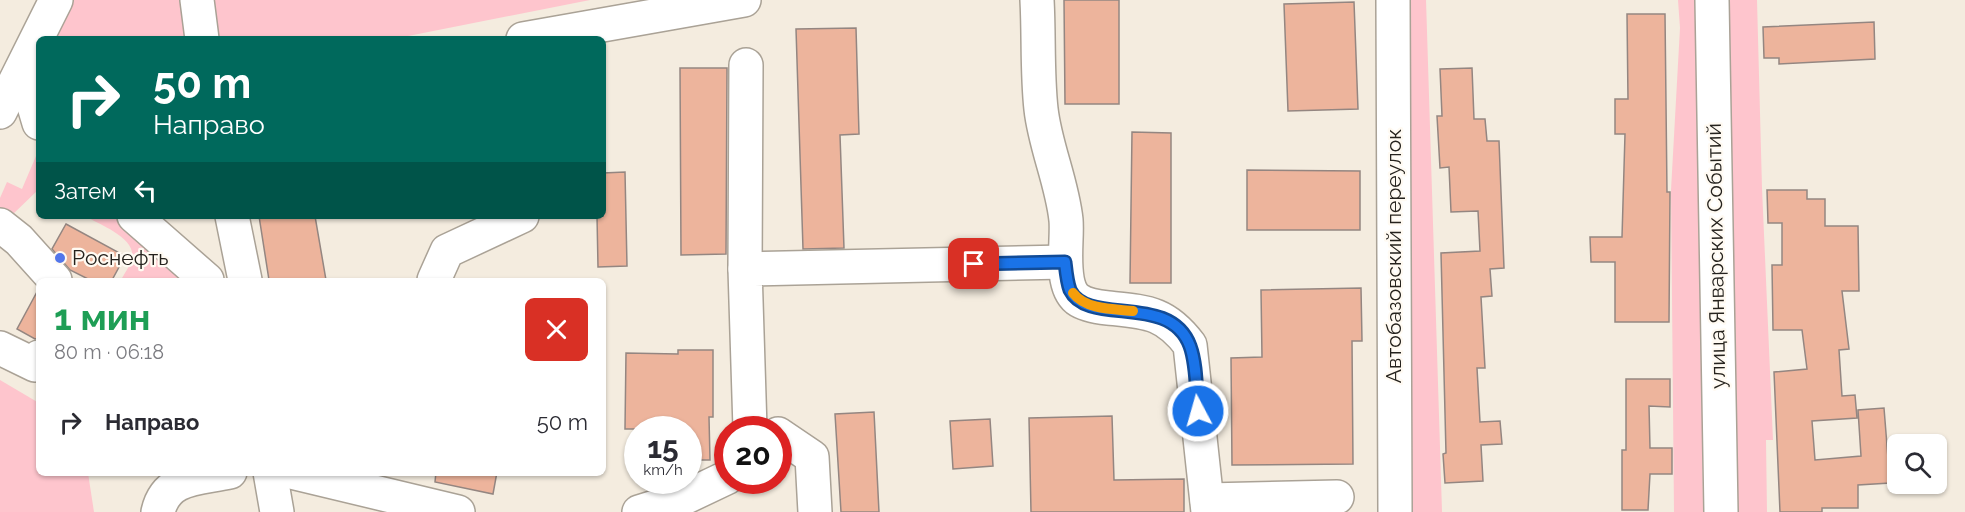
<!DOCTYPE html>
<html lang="ru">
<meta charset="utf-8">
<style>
:root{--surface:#fff;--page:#f2f2f3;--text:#2b2b33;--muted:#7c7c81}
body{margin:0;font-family:Raleway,sans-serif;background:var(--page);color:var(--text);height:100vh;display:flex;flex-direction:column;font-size:22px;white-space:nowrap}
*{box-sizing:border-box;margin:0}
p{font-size:20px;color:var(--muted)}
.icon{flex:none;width:33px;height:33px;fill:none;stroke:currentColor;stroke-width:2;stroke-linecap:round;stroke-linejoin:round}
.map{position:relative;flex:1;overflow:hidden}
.side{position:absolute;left:36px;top:278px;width:570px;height:198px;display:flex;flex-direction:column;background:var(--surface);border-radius:9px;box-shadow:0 2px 4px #0004}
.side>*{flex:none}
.guide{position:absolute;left:36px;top:36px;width:570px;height:183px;border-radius:9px;box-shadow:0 2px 4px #0004;background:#00695c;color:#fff;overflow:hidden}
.fabs{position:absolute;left:1887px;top:434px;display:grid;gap:12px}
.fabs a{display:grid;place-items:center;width:60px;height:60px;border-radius:9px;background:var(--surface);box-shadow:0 2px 4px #0004;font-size:30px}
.speed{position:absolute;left:624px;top:416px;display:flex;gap:12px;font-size:30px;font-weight:700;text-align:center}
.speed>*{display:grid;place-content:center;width:78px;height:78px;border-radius:50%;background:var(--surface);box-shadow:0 2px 4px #0004;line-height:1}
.speed small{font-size:15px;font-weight:400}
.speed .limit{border:9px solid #d22;background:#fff;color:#111}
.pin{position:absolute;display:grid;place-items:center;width:51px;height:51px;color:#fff;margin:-26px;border-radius:12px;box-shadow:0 3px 9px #0006}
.me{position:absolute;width:66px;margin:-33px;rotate:354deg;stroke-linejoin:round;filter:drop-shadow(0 0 4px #0008)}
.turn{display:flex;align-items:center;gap:21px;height:126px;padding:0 18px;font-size:27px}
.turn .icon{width:78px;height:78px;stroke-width:2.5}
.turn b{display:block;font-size:42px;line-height:51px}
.then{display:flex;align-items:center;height:57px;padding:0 18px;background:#0003;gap:12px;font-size:22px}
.round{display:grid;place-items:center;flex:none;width:63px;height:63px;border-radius:9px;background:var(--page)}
.headline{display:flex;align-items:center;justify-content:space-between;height:102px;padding:0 18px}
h1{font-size:36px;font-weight:700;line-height:45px;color:#1e9e55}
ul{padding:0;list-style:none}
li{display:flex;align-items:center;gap:18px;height:84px;padding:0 18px}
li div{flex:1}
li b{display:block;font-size:22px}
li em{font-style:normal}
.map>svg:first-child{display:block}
.green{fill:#fec5cd}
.building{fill:#edb49c;stroke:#948681;stroke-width:1.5}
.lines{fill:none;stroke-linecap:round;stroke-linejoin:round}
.minor-casing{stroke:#aaa296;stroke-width:36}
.minor{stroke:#fff;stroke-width:33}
.route-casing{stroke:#114b97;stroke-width:15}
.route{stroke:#1a73e8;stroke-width:10}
.slow{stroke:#f59e0b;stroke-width:10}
.poi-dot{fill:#5376ea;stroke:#fffaf2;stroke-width:2}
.labels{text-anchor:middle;stroke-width:4.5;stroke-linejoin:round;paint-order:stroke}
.street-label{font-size:21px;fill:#25221d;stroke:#fffaf2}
.poi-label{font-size:21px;fill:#25221d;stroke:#fffaf2;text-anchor:start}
</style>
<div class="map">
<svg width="1965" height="512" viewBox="0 0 1965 512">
<rect width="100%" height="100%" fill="#f4ecdf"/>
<g class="green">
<polygon points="68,0 187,0 191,39 58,39 58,30"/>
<polygon points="209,0 590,0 393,39 212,39"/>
<polygon points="1403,0 1426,0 1442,512 1408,512"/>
<polygon points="1678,0 1698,0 1703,512 1674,512 1671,190 1680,28"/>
<polygon points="1727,0 1757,0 1762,188 1773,440 1766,440 1767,512 1731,512"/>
<polygon points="39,149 39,189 11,216 0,210 0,198 7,182 22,189"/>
<path d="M85 216H121L188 280H121C124 274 130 266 132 259 137 238 100 225 85 216Z"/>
<polygon points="0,380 39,403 39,472 88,473 94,512 0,512"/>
</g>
<g class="building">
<polygon points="1064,0 1119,0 1119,104 1065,104"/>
<polygon points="1354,2 1358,109 1288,111 1284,4"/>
<polygon points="1627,14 1665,14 1667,192 1670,192 1669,322 1615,322 1615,262 1591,262 1590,237 1622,237 1625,134 1615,134 1615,99 1628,99"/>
<polygon points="1874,22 1875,59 1779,64 1779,58 1764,58 1763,27"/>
<polygon points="856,28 859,134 840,135 844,248 803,249 796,29"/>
<polygon points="680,68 727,68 726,254 681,255"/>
<polygon points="1472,68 1474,119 1485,119 1487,141 1499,141 1504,268 1490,269 1492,296 1481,297 1485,368 1477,368 1480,422 1500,421 1502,444 1481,445 1483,481 1445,483 1443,454 1446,453 1441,253 1480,251 1478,211 1451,212 1449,167 1440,168 1437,116 1442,116 1440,69"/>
<polygon points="1132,132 1171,133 1171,283 1130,283"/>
<polygon points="1247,170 1360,171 1360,230 1247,230"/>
<polygon points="625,172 627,266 598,267 597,216 603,216 603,173"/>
<polygon points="1767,190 1807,190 1807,199 1825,199 1825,226 1858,226 1859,291 1842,291 1849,349 1839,350 1842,396 1855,395 1857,418 1812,421 1815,460 1861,456 1858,410 1884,408 1890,483 1858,485 1858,508 1822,508 1822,512 1780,512 1774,372 1807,369 1802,330 1773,330 1772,265 1782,265 1782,223 1768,223"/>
<polygon points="259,216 315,216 326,280 269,280"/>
<polygon points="66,224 125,256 112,280 90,280 70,270 52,249"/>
<polygon points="1361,288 1362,341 1352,341 1353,464 1232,465 1231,358 1262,357 1261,290"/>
<polygon points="38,290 39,338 35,339 17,329"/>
<polygon points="678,350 713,350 713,417 709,417 710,460 688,460 688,429 625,429 626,353 678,354"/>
<polygon points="1626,379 1670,379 1670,407 1649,406 1650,448 1672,448 1672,474 1650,474 1648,510 1622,510 1622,450 1626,450"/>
<polygon points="874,412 879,512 841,512 835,414"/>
<polygon points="1112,416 1114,480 1184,479 1184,512 1031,512 1029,418"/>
<polygon points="990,419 993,466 953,469 950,421"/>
<polygon points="436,472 497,472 493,494 435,482"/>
</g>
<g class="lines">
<defs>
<g id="minor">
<polyline points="197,0 202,39"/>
<path d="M1037 0C1039 36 1037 73 1041 109 1045 146 1062 182 1066 220 1068 241 1059 284 1077 299 1085 305 1098 307 1108 308 1147 312 1165 312 1190 345L1208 512"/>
<polyline points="1393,0 1395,512"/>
<polyline points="1712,0 1721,512"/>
<polyline points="523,39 744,0"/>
<polyline points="23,69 39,123"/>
<polyline points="0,112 56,0"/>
<polyline points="134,216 207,280"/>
<polyline points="232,216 245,280"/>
<polyline points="0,225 19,240 55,280"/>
<polyline points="745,269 746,65"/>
<polyline points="434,280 447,251 522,216"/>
<polyline points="0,348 35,365 39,357"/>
<polyline points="750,429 745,269 1065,262"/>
<polyline points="778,434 812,457 815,512"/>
<polyline points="270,472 277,512"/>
<polyline points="291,472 458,512"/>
<polyline points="1207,500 1337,497"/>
<path d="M158 512C166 476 199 479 230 472"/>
<polyline points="639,512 684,498 728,477"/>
</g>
</defs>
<use href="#minor" class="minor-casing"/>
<use href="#minor" class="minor"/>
</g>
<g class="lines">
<defs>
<path id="route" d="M974 264 1065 262C1066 271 1067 282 1070 290 1088 327 1170 292 1190 346 1197 365 1196 391 1198 411"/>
</defs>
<use href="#route" class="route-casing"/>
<use href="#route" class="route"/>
<path class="slow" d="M1073 293C1086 310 1114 309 1133 311"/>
</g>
<circle class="poi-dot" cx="60" cy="258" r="6"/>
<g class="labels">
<g class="street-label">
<text transform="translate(1394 256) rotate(-90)" y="7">Автобазовский переулок</text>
<text transform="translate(1716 256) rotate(-91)" y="7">улица Январских Событий</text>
</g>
<g class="poi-label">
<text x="72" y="265">Роснефть</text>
</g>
</g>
</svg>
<div class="fabs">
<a><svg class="icon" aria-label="search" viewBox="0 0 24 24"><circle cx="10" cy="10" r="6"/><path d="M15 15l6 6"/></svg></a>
</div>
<div class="speed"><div>15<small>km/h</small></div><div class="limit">20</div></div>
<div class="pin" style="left:974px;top:264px;background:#d93025"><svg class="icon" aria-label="arrive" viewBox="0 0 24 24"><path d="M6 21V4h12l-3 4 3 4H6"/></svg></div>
<svg class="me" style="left:1198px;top:411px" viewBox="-20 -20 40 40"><circle r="17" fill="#1a73e8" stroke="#fff" stroke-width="3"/><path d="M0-11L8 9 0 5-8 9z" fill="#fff"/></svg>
<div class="guide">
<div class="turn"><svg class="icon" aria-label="right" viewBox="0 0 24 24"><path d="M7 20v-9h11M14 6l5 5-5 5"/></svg><div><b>50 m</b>Направо</div></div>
<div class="then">Затем<svg class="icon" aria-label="left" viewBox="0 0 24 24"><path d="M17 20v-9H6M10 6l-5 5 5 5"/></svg></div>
</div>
<section class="side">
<div class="headline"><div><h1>1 мин</h1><p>80 m · 06:18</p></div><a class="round" style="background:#d93025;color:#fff"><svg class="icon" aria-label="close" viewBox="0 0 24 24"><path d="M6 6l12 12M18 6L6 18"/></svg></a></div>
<ul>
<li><svg class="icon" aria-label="right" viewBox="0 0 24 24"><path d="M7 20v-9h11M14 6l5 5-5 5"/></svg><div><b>Направо</b></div><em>50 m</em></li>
</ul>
</section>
</div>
